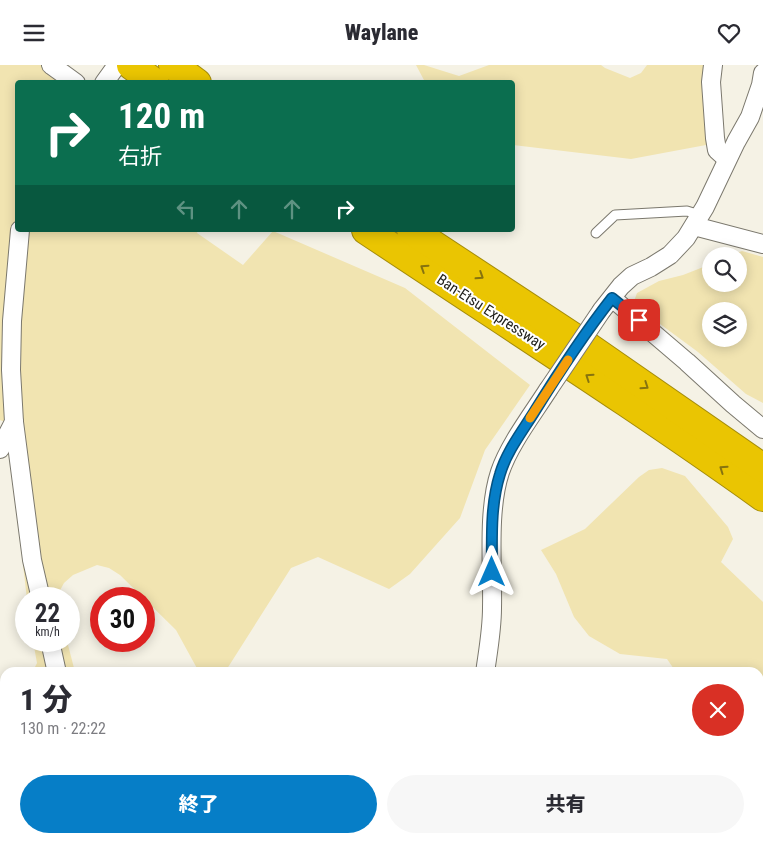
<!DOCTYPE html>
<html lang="ja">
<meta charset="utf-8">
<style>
:root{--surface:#fff;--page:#f7f7f7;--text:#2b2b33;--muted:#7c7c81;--accent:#067ec7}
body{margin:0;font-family:"Roboto Condensed","Noto Sans JP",sans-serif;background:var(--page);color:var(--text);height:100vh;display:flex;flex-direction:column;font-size:19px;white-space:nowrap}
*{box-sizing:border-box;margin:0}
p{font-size:16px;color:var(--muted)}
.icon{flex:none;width:28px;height:28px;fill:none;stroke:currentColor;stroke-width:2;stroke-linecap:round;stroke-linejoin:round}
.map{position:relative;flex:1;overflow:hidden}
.sheet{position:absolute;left:0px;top:602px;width:764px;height:176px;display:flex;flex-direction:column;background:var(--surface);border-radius:15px 15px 0 0;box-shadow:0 2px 12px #0003}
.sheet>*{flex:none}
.top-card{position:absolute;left:15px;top:15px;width:500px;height:152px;border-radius:5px;box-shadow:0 2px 12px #0003;background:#0b6e4f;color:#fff;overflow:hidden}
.tools{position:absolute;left:702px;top:182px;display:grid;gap:10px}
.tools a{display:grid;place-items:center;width:45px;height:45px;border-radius:50%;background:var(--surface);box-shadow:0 2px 12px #0003;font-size:25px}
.speed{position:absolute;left:15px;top:522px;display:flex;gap:10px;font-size:25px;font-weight:700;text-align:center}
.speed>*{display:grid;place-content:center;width:65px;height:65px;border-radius:50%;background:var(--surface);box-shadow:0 2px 12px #0003;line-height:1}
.speed small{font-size:12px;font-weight:400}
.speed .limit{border:8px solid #d22;background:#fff;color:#111}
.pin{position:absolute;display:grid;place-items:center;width:42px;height:42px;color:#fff;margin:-21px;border-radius:10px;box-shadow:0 2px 8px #0006}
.me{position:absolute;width:55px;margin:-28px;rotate:0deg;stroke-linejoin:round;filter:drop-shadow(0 0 4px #0008)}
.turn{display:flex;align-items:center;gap:18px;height:105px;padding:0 20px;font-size:22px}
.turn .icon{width:65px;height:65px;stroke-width:2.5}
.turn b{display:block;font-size:35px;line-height:42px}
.lanes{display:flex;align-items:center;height:48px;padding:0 20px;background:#0003;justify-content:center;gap:25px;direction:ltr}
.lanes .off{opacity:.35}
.round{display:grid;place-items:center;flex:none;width:52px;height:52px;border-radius:26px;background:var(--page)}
.headline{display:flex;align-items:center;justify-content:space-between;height:85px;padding:0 20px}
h1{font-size:30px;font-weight:800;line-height:38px}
.primary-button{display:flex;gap:10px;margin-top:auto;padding:10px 20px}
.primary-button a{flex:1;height:58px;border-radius:30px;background:var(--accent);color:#fff;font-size:20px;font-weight:800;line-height:58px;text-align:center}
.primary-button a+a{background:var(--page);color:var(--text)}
header{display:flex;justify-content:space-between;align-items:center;height:65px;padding:0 20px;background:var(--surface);font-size:22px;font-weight:800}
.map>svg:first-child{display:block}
.green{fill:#f1e4b1;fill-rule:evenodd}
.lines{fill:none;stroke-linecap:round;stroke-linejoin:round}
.service-casing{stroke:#7b786d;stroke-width:11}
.minor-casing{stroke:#7b786d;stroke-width:20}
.primary-casing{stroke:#a48c0b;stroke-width:30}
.motorway-casing{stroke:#a48c0b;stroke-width:30}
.service{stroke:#fff;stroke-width:9}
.minor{stroke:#fff;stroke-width:18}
.primary{stroke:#f2dc67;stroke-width:28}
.motorway{stroke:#eac502;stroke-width:28}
.minor-bridge-casing{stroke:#7b786d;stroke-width:20;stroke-linecap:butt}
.minor-bridge{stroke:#fff;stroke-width:18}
.oneway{stroke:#86730f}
.route-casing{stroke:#045281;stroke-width:12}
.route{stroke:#067ec7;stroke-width:9}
.slow{stroke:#f59e0b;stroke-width:9}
.labels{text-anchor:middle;stroke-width:4;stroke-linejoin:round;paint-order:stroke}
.street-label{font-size:15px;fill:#22211c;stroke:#fff}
</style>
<header><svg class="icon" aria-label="menu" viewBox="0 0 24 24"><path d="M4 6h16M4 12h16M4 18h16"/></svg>Waylane<svg class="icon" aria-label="heart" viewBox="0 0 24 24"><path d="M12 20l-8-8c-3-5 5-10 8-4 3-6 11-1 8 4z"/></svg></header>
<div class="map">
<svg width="763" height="778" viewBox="0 0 763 778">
<rect width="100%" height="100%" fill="#f5f2e5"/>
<g class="green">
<polygon points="0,0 53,0 84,17 18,18 18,165 198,165 197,168 243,200 273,166 405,223 530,320 485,385 460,453 410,509 389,524 318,492 291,503 225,607 199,607 176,565 120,510 109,503 97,500 73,510 64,518 58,529 58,534 27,534 23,500 24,365 0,355"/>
<polygon points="416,0 424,0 459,11 489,0 601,0 605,3 630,13 641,8 647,0 706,0 706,80 631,94 513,80 512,18 425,17"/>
<path d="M742 186 763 192V338L746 329 698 287 633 239 637 228 659 216 683 210 711 199V219H739V191H729ZM739 246V274H711V246Z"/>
<polygon points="662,403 685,411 728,462 733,474 721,497 763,537 763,763 759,764 759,608 676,607 667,594 620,589 589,571 574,552 556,509 541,485 585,464 639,412 649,405"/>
<polygon points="33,576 67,576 75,607 32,608 37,598"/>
<polygon points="5,668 5,774 51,774 48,778 0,778 0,673"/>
</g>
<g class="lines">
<defs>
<polyline id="service" points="596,168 615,150 687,146 700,150"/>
<g id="minor">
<polyline points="51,0 76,18"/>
<polyline points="713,0 711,17 715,73 717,85 727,94"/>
<polyline points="104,18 117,0"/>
<polyline points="694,161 763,179"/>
<polyline points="20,165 12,256 11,305 14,357 32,495 41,534"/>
<polyline points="612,233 687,297 733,339 763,364"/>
<polyline points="602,245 621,221 632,211 651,202 670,190 686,173 705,142 736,77 750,52 761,20 763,8"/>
<polyline points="0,384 14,357"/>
<polyline points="50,576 57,608"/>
<path d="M485 608C488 586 492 565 492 543 493 502 487 446 500 407 509 380 532 350 548 325"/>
<polyline points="625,774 625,778"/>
<polyline points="72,778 72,774"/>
<polyline points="167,778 170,774"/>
</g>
<g id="primary">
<polyline points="544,774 610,778"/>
<polyline points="334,778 359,774"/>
</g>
<g id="motorway">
<polyline points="131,0 155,18"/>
<polyline points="173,0 197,18"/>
<path d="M366 165C499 254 633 339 763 432"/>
<polyline points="411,165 590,283 763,403"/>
</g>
</defs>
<use href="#service" class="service-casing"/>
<use href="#minor" class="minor-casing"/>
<use href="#primary" class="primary-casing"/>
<use href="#motorway" class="motorway-casing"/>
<use href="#service" class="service"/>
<use href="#minor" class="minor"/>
<use href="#primary" class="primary"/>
<use href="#motorway" class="motorway"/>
<defs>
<polyline id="minor-bridge" points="548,325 602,245"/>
</defs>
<use href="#minor-bridge" class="minor-bridge-casing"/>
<use href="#minor-bridge" class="minor-bridge"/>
</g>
<defs><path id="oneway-chevron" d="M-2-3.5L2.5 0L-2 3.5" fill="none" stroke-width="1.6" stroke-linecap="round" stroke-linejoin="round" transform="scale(1.25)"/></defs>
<g class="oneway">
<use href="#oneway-chevron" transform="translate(424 203) rotate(-147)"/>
<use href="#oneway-chevron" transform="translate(480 211) rotate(33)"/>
<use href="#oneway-chevron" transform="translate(589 312) rotate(-146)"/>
<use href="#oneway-chevron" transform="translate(645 321) rotate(34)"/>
<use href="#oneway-chevron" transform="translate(723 404) rotate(-145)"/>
</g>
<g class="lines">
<defs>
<path id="route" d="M492 507C492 474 490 441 500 409 506 388 521 368 533 349 557 310 583 270 612 233L639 255"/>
</defs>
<use href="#route" class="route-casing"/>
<use href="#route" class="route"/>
<polyline class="slow" points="530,353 568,295"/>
</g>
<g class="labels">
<g class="street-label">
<text transform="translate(491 247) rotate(33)" y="5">Ban-Etsu Expressway</text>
</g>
</g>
</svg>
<div class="tools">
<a><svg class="icon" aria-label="search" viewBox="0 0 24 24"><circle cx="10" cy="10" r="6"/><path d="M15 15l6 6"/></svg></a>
<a><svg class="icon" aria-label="layers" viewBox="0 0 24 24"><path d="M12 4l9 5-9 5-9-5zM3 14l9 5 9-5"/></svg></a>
</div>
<div class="speed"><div>22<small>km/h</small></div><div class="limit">30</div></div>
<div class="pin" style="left:639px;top:255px;background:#d93025"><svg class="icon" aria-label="arrive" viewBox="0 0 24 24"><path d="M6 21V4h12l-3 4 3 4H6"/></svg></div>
<svg class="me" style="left:492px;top:507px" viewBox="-20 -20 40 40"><path d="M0-17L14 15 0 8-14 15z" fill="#067ec7" stroke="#fff" stroke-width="4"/></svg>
<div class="top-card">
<div class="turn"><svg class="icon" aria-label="right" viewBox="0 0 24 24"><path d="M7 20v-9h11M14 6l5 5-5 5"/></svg><div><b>120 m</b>右折</div></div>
<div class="lanes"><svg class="icon off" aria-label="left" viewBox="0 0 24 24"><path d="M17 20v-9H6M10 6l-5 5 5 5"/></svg><svg class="icon off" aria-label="ahead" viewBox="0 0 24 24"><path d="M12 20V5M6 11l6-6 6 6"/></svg><svg class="icon off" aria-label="ahead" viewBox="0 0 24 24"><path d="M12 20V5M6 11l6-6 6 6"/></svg><svg class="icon" aria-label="right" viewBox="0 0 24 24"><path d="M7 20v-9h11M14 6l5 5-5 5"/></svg></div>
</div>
<section class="sheet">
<div class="headline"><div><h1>1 分</h1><p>130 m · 22:22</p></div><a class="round" style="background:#d93025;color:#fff"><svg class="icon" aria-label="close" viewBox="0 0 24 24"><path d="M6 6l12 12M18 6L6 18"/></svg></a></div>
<div class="primary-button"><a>終了</a><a>共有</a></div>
</section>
</div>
